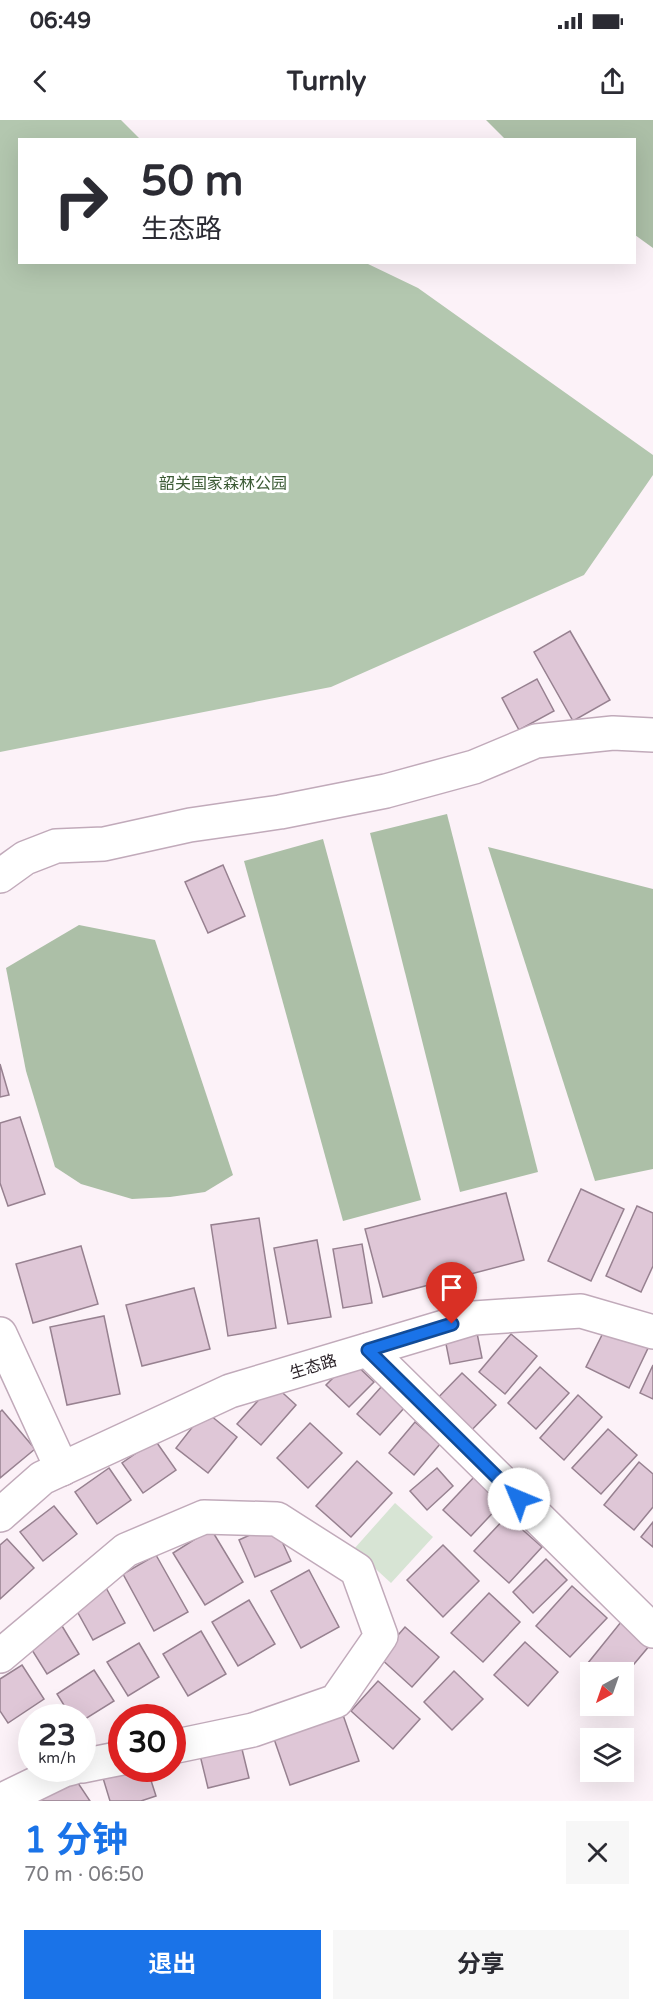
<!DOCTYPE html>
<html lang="zh">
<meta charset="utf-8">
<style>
:root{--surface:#fff;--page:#f7f7f7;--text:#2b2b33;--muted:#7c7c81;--accent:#1a73e8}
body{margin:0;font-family:"Varela Round","Noto Sans SC",sans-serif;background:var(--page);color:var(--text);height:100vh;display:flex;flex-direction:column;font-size:22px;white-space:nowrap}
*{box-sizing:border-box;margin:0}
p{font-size:20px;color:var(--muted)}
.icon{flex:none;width:33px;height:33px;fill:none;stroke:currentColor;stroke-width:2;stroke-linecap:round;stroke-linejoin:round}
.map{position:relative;height:1681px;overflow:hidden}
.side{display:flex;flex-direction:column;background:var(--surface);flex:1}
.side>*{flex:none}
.top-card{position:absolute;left:18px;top:18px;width:618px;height:126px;border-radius:0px;box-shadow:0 6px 24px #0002;background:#fff;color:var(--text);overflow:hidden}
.needle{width:39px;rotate:220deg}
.controls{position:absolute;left:580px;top:1542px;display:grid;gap:12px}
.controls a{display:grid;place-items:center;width:54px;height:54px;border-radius:0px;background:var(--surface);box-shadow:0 6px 24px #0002;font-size:30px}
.speed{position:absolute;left:18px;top:1584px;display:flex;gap:12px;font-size:30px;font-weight:700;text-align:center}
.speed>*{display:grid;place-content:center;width:78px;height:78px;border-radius:50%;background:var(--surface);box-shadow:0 6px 24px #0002;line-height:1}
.speed small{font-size:15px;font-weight:400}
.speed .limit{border:9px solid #d22;background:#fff;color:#111}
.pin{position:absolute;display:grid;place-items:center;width:51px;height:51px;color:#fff;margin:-62px -26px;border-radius:50% 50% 50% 0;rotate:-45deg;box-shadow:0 0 6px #0007}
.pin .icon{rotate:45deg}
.me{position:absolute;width:66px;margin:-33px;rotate:315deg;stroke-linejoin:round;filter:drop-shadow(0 0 4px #0008)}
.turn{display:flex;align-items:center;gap:21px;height:126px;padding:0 24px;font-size:27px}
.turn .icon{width:78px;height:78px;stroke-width:2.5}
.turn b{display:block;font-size:42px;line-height:51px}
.round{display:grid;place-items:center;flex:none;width:63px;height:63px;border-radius:0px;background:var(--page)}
.overview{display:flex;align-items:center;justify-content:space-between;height:102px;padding:0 24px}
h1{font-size:36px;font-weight:700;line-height:45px;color:var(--accent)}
.button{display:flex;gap:12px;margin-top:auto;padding:12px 24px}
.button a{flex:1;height:69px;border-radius:0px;background:var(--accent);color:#fff;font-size:24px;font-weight:700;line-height:69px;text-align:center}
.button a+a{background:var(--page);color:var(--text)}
.status{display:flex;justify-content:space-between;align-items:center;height:42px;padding:0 30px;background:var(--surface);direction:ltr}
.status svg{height:16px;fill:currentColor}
header{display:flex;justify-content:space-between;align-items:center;height:78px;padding:0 24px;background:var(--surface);font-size:27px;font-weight:700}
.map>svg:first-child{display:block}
.green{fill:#d7e4d4}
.forest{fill:#b3c7af}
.water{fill:#acbfa7}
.building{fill:#dfc7d7;stroke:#978190;stroke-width:1.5}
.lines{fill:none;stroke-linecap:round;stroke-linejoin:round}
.minor-casing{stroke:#c1aaba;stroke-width:36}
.minor{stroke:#fff;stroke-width:33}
.route-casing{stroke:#114b97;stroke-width:15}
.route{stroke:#1a73e8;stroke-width:10}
.labels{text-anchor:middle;stroke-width:6;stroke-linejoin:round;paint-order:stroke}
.park-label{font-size:16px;fill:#3b5a34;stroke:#fff}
.street-label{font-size:16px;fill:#261d23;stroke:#fff}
</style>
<div class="status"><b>06:49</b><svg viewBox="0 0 49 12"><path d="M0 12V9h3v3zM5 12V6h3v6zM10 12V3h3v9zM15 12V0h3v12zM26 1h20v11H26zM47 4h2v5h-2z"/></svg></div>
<header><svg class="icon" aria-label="back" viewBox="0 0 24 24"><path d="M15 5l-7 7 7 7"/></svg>Turnly<svg class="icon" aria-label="share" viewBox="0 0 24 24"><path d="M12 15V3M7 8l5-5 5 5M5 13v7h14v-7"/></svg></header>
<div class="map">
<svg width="653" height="1681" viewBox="0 0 653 1681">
<rect width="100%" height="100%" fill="#fcf2f8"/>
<polygon class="green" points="395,1383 433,1417 391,1463 354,1429"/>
<polygon class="forest" points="0,0 121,0 140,19 20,20 20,142 366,143 418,168 653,335 653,355 584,455 331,567 0,632"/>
<g class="water">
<polygon points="486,0 653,0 653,128 635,115 634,20 505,19"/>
<polygon points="447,694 538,1052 460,1072 370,713"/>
<polygon points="323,719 421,1080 343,1101 244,741"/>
<polygon points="488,727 653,769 653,1049 595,1061"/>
<polygon points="79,805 155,820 233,1055 205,1072 170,1077 132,1079 81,1064 55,1047 26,951 6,848"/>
</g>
<g class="building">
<polygon points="570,511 610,580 573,601 534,532"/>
<polygon points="537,559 554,591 519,610 502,578"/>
<polygon points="223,745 245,796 208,813 185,762"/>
<polygon points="0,944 9,975 0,977"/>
<polygon points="20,997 45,1074 8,1086 0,1063 0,1003"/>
<polygon points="581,1069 624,1089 591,1161 548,1141"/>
<polygon points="506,1073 524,1140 383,1177 365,1109"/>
<polygon points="637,1086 653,1093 653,1146 641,1172 606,1156"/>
<polygon points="259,1098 276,1208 228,1216 211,1105"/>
<polygon points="317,1120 331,1197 288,1204 274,1128"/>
<polygon points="362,1124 372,1183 343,1188 333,1129"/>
<polygon points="81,1126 98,1184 33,1203 16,1144"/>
<polygon points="194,1168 210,1229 142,1246 126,1185"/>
<polygon points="104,1196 120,1274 67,1285 50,1207"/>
<polygon points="608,1203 650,1224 629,1268 586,1247"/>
<polygon points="476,1208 482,1238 450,1244 444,1214"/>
<polygon points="511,1214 537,1236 505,1274 479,1252"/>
<polygon points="351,1240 374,1262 349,1287 326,1265"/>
<polygon points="653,1245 653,1279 640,1273"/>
<polygon points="540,1247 569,1273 536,1309 508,1283"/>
<polygon points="462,1253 496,1285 464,1318 430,1286"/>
<polygon points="273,1264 296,1285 261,1325 237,1304"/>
<polygon points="382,1266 405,1287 380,1315 357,1294"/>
<polygon points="578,1275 602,1297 564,1340 540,1318"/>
<polygon points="2,1290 35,1329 0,1358 0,1292"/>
<polygon points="205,1291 237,1317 208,1353 176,1328"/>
<polygon points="415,1302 440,1324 414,1355 389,1333"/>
<polygon points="310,1303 342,1333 308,1368 277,1338"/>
<polygon points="608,1309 637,1335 601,1374 572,1348"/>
<polygon points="155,1320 176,1350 143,1373 122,1343"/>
<polygon points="357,1341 392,1373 351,1417 316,1386"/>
<polygon points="639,1342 653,1354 653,1387 634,1410 604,1385"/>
<polygon points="109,1348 131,1380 97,1404 75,1372"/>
<polygon points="437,1348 453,1366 427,1390 410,1371"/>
<polygon points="475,1356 502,1383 471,1416 443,1390"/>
<polygon points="54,1386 77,1414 43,1441 20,1412"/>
<polygon points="507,1396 542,1427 509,1463 474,1431"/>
<polygon points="653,1402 653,1427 641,1417"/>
<polygon points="274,1404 291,1441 255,1457 239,1420"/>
<polygon points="211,1409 243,1462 205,1485 173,1433"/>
<polygon points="7,1419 34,1448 0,1479 0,1425"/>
<polygon points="443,1425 479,1461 443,1497 407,1460"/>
<polygon points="156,1435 188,1492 154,1511 123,1454"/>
<polygon points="546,1439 567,1460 533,1493 513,1472"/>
<polygon points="309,1450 339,1507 301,1528 271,1471"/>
<polygon points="104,1464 125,1503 93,1520 72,1482"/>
<polygon points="572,1466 607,1498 570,1537 536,1506"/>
<polygon points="489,1473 520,1502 483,1542 451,1513"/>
<polygon points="249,1480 275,1524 238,1546 212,1502"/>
<polygon points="59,1501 79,1534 47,1554 27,1522"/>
<polygon points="621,1502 650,1525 624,1556 624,1552 599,1552 588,1543"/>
<polygon points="405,1507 439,1537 412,1567 379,1537"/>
<polygon points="201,1511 226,1554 188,1576 163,1534"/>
<polygon points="525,1522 558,1552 528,1586 494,1555"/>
<polygon points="139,1523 159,1557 128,1576 107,1542"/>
<polygon points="22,1545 44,1579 8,1603 0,1591 0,1559"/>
<polygon points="94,1550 114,1581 82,1601 82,1598 72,1598 57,1574"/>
<polygon points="454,1551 483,1579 452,1610 424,1582"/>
<polygon points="378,1561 420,1599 393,1629 351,1591"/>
<polygon points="342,1592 359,1641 290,1665 273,1616"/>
<polygon points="240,1621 249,1658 208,1668 199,1631"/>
<polygon points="132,1648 147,1648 156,1676 141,1681 110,1681 103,1658"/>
<polygon points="74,1657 90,1681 37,1681"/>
</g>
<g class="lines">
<defs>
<g id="minor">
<polyline points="0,756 25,738 56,726 104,724 190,705 280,692 386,671 474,647 536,621 613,613 653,615"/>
<polyline points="0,1214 62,1349"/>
<polyline points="368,1230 653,1511"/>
<polyline points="0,1395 42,1358 230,1271 474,1198 581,1191 653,1212"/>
<polyline points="0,1536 126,1430 204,1397 277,1399 357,1450 381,1516 336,1581 253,1610 172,1627"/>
<polyline points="82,1646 122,1638"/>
<polyline points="0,1681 64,1650 72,1648"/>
</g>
</defs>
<use href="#minor" class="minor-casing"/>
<use href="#minor" class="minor"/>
</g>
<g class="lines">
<defs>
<polyline id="route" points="452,1204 368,1230 519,1379"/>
</defs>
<use href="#route" class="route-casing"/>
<use href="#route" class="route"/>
</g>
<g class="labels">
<g class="park-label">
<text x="223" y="369">韶关国家森林公园</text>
</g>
<g class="street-label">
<text transform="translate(313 1246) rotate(-17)" y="6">生态路</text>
</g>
</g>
</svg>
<div class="controls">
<a><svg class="needle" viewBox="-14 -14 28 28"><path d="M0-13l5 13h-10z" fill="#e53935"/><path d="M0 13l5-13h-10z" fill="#7c7c81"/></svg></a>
<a><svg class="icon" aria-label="layers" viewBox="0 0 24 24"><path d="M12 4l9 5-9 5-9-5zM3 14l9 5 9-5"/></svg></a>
</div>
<div class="speed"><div>23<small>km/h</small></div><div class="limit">30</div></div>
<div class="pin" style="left:452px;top:1204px;background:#d93025"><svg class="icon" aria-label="arrive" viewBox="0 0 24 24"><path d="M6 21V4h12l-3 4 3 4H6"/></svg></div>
<svg class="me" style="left:519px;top:1379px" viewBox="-20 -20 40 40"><circle r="19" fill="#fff"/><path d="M0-13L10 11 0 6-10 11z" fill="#1a73e8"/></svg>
<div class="top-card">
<div class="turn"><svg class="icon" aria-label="right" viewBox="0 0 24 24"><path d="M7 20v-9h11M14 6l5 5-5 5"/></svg><div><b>50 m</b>生态路</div></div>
</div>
</div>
<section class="side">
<div class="overview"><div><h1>1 分钟</h1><p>70 m · 06:50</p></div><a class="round"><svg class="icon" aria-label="close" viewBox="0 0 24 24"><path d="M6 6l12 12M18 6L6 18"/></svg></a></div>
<div class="button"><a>退出</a><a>分享</a></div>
</section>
